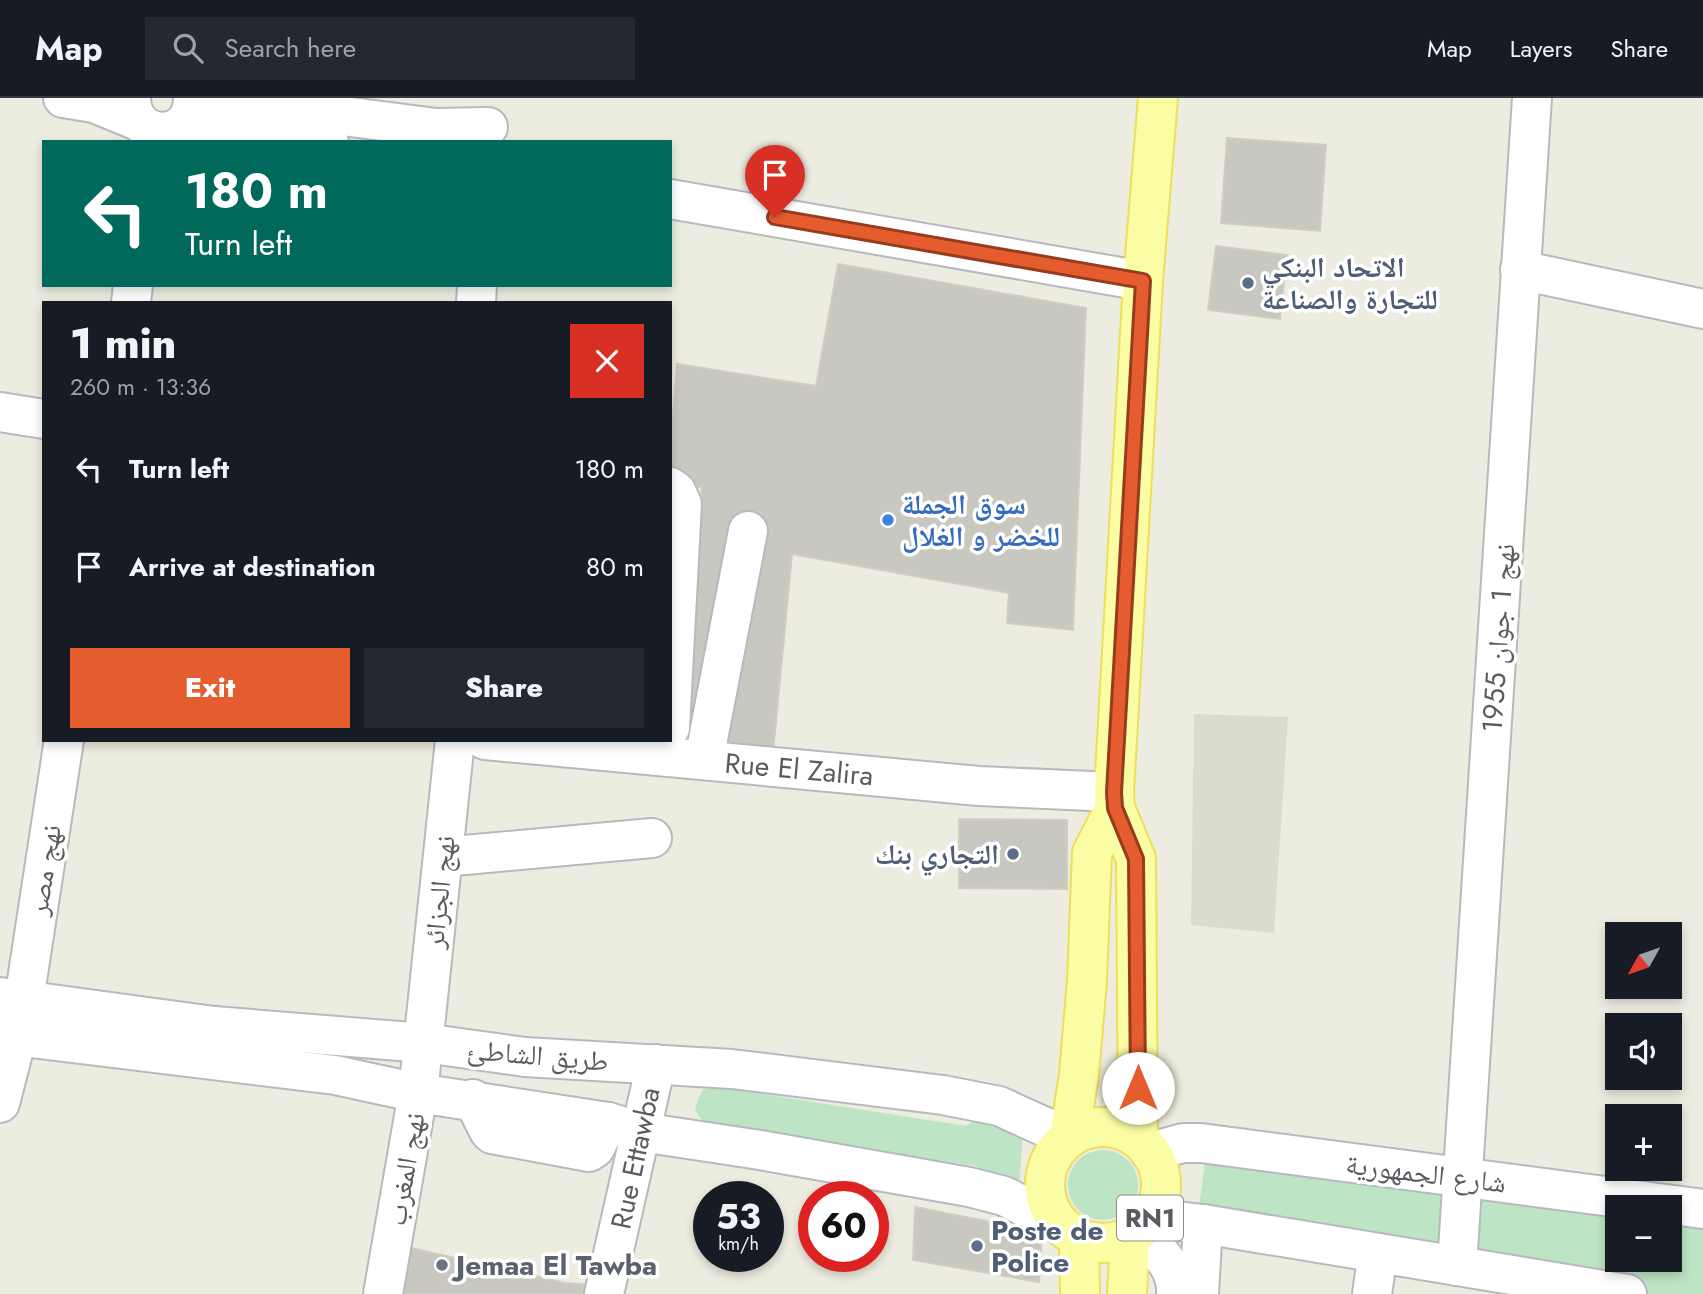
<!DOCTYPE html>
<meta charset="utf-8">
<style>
:root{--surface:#171b24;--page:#242831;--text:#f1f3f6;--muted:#9ea1a6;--line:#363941;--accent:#e55d2e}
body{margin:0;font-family:Jost,"Noto Naskh Arabic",sans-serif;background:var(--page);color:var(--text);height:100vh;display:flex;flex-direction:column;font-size:26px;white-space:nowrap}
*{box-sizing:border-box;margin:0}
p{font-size:23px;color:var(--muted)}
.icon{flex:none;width:38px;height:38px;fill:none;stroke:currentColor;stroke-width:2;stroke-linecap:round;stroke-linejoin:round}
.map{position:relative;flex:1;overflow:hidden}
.drawer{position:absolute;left:42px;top:203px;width:630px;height:441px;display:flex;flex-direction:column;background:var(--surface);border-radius:0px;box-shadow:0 4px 10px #0003}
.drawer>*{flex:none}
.top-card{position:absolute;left:42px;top:42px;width:630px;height:147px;border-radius:0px;box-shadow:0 4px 10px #0003;background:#00695c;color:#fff;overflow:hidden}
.needle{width:46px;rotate:230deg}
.fabs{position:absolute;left:1605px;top:824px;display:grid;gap:14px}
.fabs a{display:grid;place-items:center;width:77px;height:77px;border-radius:0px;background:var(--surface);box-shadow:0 4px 10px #0003;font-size:35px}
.speed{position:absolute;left:693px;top:1083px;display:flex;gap:14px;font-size:35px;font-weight:700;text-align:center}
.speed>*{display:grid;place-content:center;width:91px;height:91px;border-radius:50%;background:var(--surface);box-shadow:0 4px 10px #0003;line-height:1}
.speed small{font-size:18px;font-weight:400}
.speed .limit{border:10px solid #d22;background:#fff;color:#111}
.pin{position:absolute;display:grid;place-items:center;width:60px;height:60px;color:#fff;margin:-72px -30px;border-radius:50% 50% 50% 0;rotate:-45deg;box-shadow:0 0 7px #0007}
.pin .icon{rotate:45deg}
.me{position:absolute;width:77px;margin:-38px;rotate:0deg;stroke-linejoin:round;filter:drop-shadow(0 0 5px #0008)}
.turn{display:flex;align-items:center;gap:24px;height:147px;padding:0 28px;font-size:32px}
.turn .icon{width:91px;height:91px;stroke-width:2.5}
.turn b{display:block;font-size:49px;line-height:60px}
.round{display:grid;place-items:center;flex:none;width:74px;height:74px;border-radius:0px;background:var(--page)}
.headline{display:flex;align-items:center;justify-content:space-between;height:119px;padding:0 28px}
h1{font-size:42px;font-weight:800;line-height:52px}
.primary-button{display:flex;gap:14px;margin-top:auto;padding:14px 28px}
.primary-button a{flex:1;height:80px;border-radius:0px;background:var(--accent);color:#fff;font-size:28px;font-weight:800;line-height:80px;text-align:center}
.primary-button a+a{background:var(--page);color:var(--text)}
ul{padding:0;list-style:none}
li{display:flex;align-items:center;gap:21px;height:98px;padding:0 28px}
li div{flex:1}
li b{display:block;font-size:26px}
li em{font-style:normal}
header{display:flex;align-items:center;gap:42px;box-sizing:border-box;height:98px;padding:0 35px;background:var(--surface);border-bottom:2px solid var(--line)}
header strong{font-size:33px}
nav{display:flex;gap:38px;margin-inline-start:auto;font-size:24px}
.search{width:490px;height:63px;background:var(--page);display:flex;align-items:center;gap:18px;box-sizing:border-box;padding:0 24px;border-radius:0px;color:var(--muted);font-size:26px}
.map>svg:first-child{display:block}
.education{fill:#dcdbcf}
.green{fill:#bde4c4}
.building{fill:#c9c8c0;stroke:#d0cebf;stroke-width:2}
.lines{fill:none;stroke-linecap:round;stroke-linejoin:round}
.minor-casing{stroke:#b8b9bf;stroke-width:42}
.major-casing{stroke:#eedf58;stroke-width:42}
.minor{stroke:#fff;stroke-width:38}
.major{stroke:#fbfda4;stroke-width:38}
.route-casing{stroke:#953c1e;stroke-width:18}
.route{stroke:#e55d2e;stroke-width:12}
.service-dot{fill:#5c6f8a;stroke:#fff;stroke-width:2.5}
.shop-dot{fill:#3f7fe0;stroke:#fff;stroke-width:2.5}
.worship-dot{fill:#6b7280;stroke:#fff;stroke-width:2.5}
.labels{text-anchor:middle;stroke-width:7;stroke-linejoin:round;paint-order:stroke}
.shield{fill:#fff;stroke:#8b8c90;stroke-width:2}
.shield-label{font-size:26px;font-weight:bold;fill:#595b61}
.service-label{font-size:28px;font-weight:bold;fill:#4e5e75;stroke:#fff;text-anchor:start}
.shop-label{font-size:28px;font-weight:bold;fill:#366cbe;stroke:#fff;text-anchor:start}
.street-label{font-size:28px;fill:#595b61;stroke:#fff}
.worship-label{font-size:28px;font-weight:bold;fill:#5b616d;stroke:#fff;text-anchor:start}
</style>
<header>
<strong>Map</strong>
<div class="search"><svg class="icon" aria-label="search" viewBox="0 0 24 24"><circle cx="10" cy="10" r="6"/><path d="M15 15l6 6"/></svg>Search here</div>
<nav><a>Map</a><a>Layers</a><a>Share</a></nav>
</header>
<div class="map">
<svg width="1703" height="1196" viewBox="0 0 1703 1196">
<rect width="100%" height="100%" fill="#ecece0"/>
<polygon class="education" points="1194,616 1288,619 1274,835 1191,827"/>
<g class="green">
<polygon points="718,989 966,1028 985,1016 1024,1023 1019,1086 980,1076 976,1068 709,1026 701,1021 695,1012 698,1001 704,991"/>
<circle cx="1103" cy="1087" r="35"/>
<polygon points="1206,1057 1450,1091 1442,1151 1198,1117"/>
<polygon points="1476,1095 1617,1110 1617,1162 1670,1162 1670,1115 1703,1119 1703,1196 1550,1196 1464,1182"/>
</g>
<g class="building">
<polygon points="1227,40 1326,47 1320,133 1221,125"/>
<polygon points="1216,148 1287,157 1280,221 1208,212"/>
<polygon points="838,166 1086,210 1073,532 1007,525 1009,495 792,456 773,655 677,645 702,389 670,387 670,352 677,266 816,288"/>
<polygon points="959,721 1067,722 1067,791 959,790"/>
<polygon points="915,1109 1042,1134 1039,1184 913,1162"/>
<polygon points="403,1148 565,1185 590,1187 587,1196 393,1196"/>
</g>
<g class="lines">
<defs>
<g id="minor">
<polyline points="63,0 94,5 138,23"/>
<path d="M131 0C132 45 193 45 193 0"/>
<polyline points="225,0 234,4 436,30 488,29"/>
<path d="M176 31C227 22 278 36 329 44"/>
<polyline points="670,101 1143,183"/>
<polyline points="1520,172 1703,211"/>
<polyline points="131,205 133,187"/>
<polyline points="476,205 477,187"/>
<polyline points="0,314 44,321"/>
<polyline points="670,389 676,393 682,406 670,630"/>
<polyline points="485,642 979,688 1114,694"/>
<polyline points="704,662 748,433"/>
<polyline points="443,759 652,740"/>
<polyline points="0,899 214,928 424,945 525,959 732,971 943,997 999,1008 1069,1040"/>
<polyline points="0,936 335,977 418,995 608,1024 641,1034 760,1052 969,1089 1004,1098 1060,1127"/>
<polyline points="473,1001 489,1033 492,1036 589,1054 595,1050 608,1024"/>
<polyline points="0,1005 17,939 24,902 64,642"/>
<polyline points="1150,1054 1183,1045 1201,1045 1703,1111"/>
<polyline points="1151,1120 1203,1126 1627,1196"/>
<path d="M1139 1133C1157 1152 1178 1169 1176 1196"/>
<polyline points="1457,1168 1532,0"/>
<polyline points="383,1196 418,995 455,642"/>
<polyline points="604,1196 656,966"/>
<polyline points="1199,1196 1203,1126"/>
<polyline points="1372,1196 1378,1155"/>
</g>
<g id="major">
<circle cx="1103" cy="1087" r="58"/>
<polyline points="1069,1040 1079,977 1087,882 1092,755 1115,710"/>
<polyline points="1138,1041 1136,761 1115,710 1114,694 1143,183 1158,0"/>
<polyline points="1079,1141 1080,1196"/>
<polyline points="1127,1196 1130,1139"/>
</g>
</defs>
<use href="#minor" class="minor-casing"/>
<use href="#major" class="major-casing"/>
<use href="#minor" class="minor"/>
<use href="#major" class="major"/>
</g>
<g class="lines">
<defs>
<polyline id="route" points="775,119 1143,183 1114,694 1115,710 1136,761 1138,990"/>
</defs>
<use href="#route" class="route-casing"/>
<use href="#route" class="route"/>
</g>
<g class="service-dot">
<circle cx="1248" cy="185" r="7"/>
<circle cx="1013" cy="756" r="7"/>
<circle cx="977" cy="1148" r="7"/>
</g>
<circle class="shop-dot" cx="888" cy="422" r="7"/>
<circle class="worship-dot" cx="442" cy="1167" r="7"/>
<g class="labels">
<rect class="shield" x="1117" y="1097.5" width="66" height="45" rx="5"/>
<g class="shield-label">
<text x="1150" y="1129">RN1</text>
</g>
<g class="service-label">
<text x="1262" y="179">الاتحاد البنكي<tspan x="1262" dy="32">للتجارة والصناعة</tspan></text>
<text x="999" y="766" text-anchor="end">التجاري بنك</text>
<text x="991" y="1142">Poste de<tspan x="991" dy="32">Police</tspan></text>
</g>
<g class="shop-label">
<text x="902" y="416">سوق الجملة<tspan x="902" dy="32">للخضر و الغلال</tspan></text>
</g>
<g class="street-label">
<text transform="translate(1498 540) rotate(-86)" y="10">نهج 1 جوان 1955</text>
<text transform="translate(799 671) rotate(5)" y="10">Rue El Zalira</text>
<text transform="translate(44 772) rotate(-81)" y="10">نهج مصر</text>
<text transform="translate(439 794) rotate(-84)" y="10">نهج الجزائر</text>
<text transform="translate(538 957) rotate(5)" y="10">طريق الشاطئ</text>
<text transform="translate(635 1060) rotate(-78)" y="10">Rue Ettawba</text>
<text transform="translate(405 1071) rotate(-80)" y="10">نهج المغرب</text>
<text transform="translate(1426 1075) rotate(7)" y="10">شارع الجمهورية</text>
</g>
<g class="worship-label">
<text x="456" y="1177">Jemaa El Tawba</text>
</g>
</g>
</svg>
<div class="fabs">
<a><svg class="needle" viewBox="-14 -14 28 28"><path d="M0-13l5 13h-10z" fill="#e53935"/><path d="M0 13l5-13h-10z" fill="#9ea1a6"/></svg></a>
<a><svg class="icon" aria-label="sound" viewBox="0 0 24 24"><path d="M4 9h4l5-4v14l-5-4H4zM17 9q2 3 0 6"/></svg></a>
<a>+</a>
<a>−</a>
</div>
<div class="speed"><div>53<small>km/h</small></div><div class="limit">60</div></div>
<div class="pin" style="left:775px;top:119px;background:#d93025"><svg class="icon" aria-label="arrive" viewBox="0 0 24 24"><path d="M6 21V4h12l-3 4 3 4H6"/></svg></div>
<svg class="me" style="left:1138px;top:990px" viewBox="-20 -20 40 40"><circle r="19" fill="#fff"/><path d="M0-13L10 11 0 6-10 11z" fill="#e55d2e"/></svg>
<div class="top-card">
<div class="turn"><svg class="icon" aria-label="left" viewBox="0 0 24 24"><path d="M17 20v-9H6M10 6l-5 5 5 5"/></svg><div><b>180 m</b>Turn left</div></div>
</div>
<section class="drawer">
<div class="headline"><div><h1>1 min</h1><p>260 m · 13:36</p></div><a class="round" style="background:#d93025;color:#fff"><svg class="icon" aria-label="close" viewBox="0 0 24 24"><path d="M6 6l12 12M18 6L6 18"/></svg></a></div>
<ul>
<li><svg class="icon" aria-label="left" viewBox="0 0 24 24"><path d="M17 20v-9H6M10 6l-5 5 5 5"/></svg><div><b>Turn left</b></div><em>180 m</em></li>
<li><svg class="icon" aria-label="arrive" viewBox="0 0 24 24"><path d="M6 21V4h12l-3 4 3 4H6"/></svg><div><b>Arrive at destination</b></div><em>80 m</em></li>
</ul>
<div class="primary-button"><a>Exit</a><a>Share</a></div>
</section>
</div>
